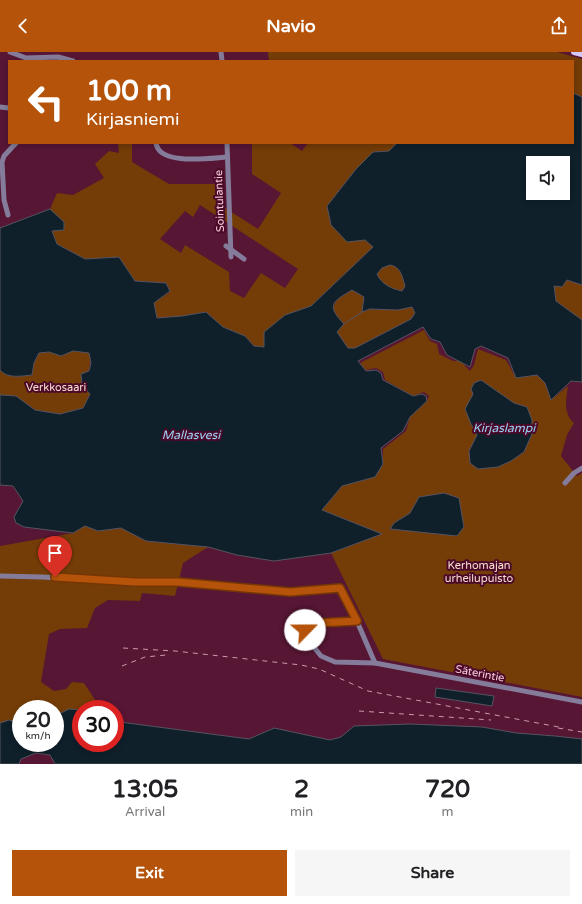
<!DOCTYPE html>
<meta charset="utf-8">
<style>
:root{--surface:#fff;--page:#f6f6f6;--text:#202124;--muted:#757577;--accent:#b45309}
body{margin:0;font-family:"Varela Round",sans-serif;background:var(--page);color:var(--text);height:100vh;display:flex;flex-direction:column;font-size:15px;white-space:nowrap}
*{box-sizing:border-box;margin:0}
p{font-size:13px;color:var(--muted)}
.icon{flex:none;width:22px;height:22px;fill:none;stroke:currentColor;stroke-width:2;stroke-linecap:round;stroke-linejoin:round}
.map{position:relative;height:712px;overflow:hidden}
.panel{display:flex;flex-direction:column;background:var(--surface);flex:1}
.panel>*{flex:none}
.guide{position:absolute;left:8px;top:8px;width:566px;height:84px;border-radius:0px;box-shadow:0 2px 6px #0003;background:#b45309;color:#fff;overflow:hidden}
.fabs{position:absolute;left:526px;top:104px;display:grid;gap:8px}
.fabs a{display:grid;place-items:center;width:44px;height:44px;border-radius:0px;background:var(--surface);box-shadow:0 2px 6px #0003;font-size:20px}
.speed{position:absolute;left:12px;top:648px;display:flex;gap:8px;font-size:20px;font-weight:700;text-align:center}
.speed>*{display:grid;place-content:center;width:52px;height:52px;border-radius:50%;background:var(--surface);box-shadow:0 2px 6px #0003;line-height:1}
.speed small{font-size:10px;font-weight:400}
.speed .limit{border:6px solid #d22;background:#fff;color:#111}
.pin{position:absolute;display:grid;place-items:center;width:34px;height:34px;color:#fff;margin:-41px -17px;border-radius:50% 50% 50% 0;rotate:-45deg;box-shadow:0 0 4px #0007}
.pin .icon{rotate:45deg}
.me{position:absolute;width:44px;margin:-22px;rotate:67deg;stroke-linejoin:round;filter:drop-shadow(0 0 3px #0008)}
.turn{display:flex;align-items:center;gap:14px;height:84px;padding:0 12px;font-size:18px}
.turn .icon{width:52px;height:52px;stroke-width:2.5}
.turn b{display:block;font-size:28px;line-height:34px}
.eta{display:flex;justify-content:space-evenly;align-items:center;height:68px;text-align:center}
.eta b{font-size:24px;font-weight:700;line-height:28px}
.action{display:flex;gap:8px;margin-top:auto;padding:8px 12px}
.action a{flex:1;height:46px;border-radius:0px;background:var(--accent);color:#fff;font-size:16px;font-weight:700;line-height:46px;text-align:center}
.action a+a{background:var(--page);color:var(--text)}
header{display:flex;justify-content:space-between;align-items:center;height:52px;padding:0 12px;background:var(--accent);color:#fff;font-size:18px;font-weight:700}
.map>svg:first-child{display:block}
.green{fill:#743c07;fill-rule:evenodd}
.water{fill:#0f202b;stroke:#555460;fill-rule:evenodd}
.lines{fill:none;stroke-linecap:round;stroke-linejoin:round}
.stream{stroke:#555460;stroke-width:1}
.minor{stroke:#847c9a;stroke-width:5}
.major{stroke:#d4c8f8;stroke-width:6}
.rail{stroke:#ca9aac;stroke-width:1;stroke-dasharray:5 5;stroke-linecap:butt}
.route-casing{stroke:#753606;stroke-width:10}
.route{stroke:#b45309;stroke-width:7}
.labels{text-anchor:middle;stroke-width:4;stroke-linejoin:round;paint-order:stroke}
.street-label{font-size:11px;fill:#f9cfdd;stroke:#4b092a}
.park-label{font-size:11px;fill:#f9dfcd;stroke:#4b092a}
.water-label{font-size:12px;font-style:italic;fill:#9bd2f4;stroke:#4b092a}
</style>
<header><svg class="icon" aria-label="back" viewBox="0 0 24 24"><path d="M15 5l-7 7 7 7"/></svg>Navio<svg class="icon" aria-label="share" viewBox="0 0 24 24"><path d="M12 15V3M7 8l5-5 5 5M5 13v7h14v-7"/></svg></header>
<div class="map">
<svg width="582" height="712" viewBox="0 0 582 712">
<rect width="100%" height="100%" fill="#571634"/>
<g class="green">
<polygon points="268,0 557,0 582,7 582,45 573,41 573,9 269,9"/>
<path d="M118 91H132V110L169 132H222L225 156 258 177 281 141 252 122V91H290L302 99 308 91H397L389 99 373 100 356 117 327 154 374 194 311 254 285 263 264 295 254 294 245 284 223 275 206 260 182 264 157 266 154 251 170 240 166 231 135 229 119 205 85 207 57 192 52 179 50 157 57 141 73 143 104 126 95 112 109 99 119 101ZM200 153 298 217 285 236 261 221 244 246 230 239 229 220 185 193 181 201 160 187 185 159 193 165Z"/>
<path d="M390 213C401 215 402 224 405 234L402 239C391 237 381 232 377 222L382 216Z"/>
<polygon points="566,228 582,233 582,268 556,249 554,233 562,235"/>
<polygon points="352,238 364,245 362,259 370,257 398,258 412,255 415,260 411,267 355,296 348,296 337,280 333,256 337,247"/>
<path d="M424 278 430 289 437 292 439 302 453 309H462L465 314 470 319 474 313 478 297 506 308 516 326 537 323 545 331 551 348 568 334C566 348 563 361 574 371L567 383 561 404 577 424 582 421V645L383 607 331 501 381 482 322 458 342 434 375 425 383 412V397L406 379 410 365 427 349 429 344 424 340 413 344 385 328 383 320 376 316 366 318 360 311Z"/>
<path d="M73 299 89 301C92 315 88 320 82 333L90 342 83 356 61 362 35 358 16 344 1 343 0 342V318C8 327 22 324 32 323L34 311 39 301 49 300 61 304Z"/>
<polygon points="85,474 98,479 121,476 146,489 208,495 183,511 175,544 142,541 140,549 108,548 95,556 87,576 60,577 49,582 41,630 54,639 66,637 72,630 84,631 101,657 81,658 69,657 55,664 55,657 21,657 21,672 9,668 0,671 0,494 73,481"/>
</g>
<g class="water">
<path d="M573 41 582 45V233L567 228 562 235 554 234 556 249 582 268V330L571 329 551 348 545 331 537 323 516 326 508 306 481 294 475 297 470 315 447 303 440 290 431 287 423 275 358 309 366 319 376 318 381 321 383 328 413 344 422 342 426 344 427 349 410 365 403 379 381 396 383 412 375 425 342 434 322 458 382 482 331 501 274 509 237 503 208 495 146 489 121 476 98 479 85 474 73 481 24 475 16 471 14 465 23 449 13 434 0 433V342L1 343 16 344 35 358 60 362 83 356 90 342 82 333 81 322 89 319 91 311 89 301 73 299 61 304 49 300 39 301 34 311 32 323C22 324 7 327 0 318V176L50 157 64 170V178L52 179 57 192 85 207 119 205 135 229 166 231 170 239 154 251 157 266 182 264 206 260 223 275 245 284 254 294 264 295V280L285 263 311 254 373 195 365 188 347 190 331 173 327 154 356 117 373 100 389 99 397 91H573ZM533 111H563V141H533ZM390 213C401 215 402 224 405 234L402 239C392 237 381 232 377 222L382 216ZM352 238 364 245 362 260 370 257 398 258 412 255 415 261 411 267 355 296H348L337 280 344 272C326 253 332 250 352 238Z"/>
<polygon points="481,328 514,351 527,355 532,368 532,382 524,400 511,409 498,415 478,417 470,411 469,399 477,383 471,372 465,357 473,342 471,337 474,331"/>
<polygon points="444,441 459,446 464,475 457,484 390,477 394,471 410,461 419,445"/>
<polygon points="436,636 494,644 492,654 435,645"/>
<polygon points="69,657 81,658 81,691 115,691 115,667 120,670 249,687 274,676 330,688 341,685 354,674 410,672 482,675 516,681 555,684 582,687 582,712 55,712 50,703 36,701 21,707 19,712 0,712 0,671 9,668 21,672 21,691 55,691 55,664"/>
</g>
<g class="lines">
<polyline class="stream" points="344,272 362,260"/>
<g class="minor">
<polyline points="10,0 26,6 58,5 73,9"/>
<polyline points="221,0 222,9"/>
<polyline points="0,55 9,56"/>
<path d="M156 91C159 114 210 106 227 105"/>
<polyline points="227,91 231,205"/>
<polyline points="8,163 4,148 2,110 4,104 16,91"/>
<polyline points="226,194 244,207"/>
<polyline points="565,431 574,421 582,416"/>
<polyline points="0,524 42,525 135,530 178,531 291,540 340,536 356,567 375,611"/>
<polyline points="357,569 317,571 305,578 313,594 321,604 335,610 375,611 582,650"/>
</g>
<polyline class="major" points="574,0 582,2"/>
<g class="rail">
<polyline points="123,596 175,599 301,613 319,617 368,639 564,676"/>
<polyline points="122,614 145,605 166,603"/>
<polyline points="359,659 491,668"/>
<polyline points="558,676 582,680"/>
</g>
</g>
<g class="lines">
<defs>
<polyline id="route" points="55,525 135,530 178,530 290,540 340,536 357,569 317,571 305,578"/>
</defs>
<use href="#route" class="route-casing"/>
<use href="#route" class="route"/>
</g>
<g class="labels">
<g class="street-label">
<text transform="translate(219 149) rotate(-92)" y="4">Sointulantie</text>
<text transform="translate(480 621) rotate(11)" y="4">Säterintie</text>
</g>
<g class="park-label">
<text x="56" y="339">Verkkosaari</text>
<text x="479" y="517">Kerhomajan<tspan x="479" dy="13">urheilupuisto</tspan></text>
</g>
<g class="water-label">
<text x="504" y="380">Kirjaslampi</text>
<text x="191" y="387">Mallasvesi</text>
</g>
</g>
</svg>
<div class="fabs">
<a><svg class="icon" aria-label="sound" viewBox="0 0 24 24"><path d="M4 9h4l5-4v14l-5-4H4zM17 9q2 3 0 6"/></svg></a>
</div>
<div class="speed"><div>20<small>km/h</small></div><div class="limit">30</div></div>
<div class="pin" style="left:55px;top:525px;background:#d93025"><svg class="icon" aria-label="arrive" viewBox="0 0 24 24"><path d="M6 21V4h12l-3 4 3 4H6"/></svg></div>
<svg class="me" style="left:305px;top:578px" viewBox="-20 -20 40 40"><circle r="19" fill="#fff"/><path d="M0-13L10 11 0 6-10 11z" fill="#b45309"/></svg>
<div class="guide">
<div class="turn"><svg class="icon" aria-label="left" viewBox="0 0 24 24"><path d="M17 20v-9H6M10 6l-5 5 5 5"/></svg><div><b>100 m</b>Kirjasniemi</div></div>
</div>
</div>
<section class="panel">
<div class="eta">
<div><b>13:05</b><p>Arrival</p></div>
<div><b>2</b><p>min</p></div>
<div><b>720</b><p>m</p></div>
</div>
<div class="action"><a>Exit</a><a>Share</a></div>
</section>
